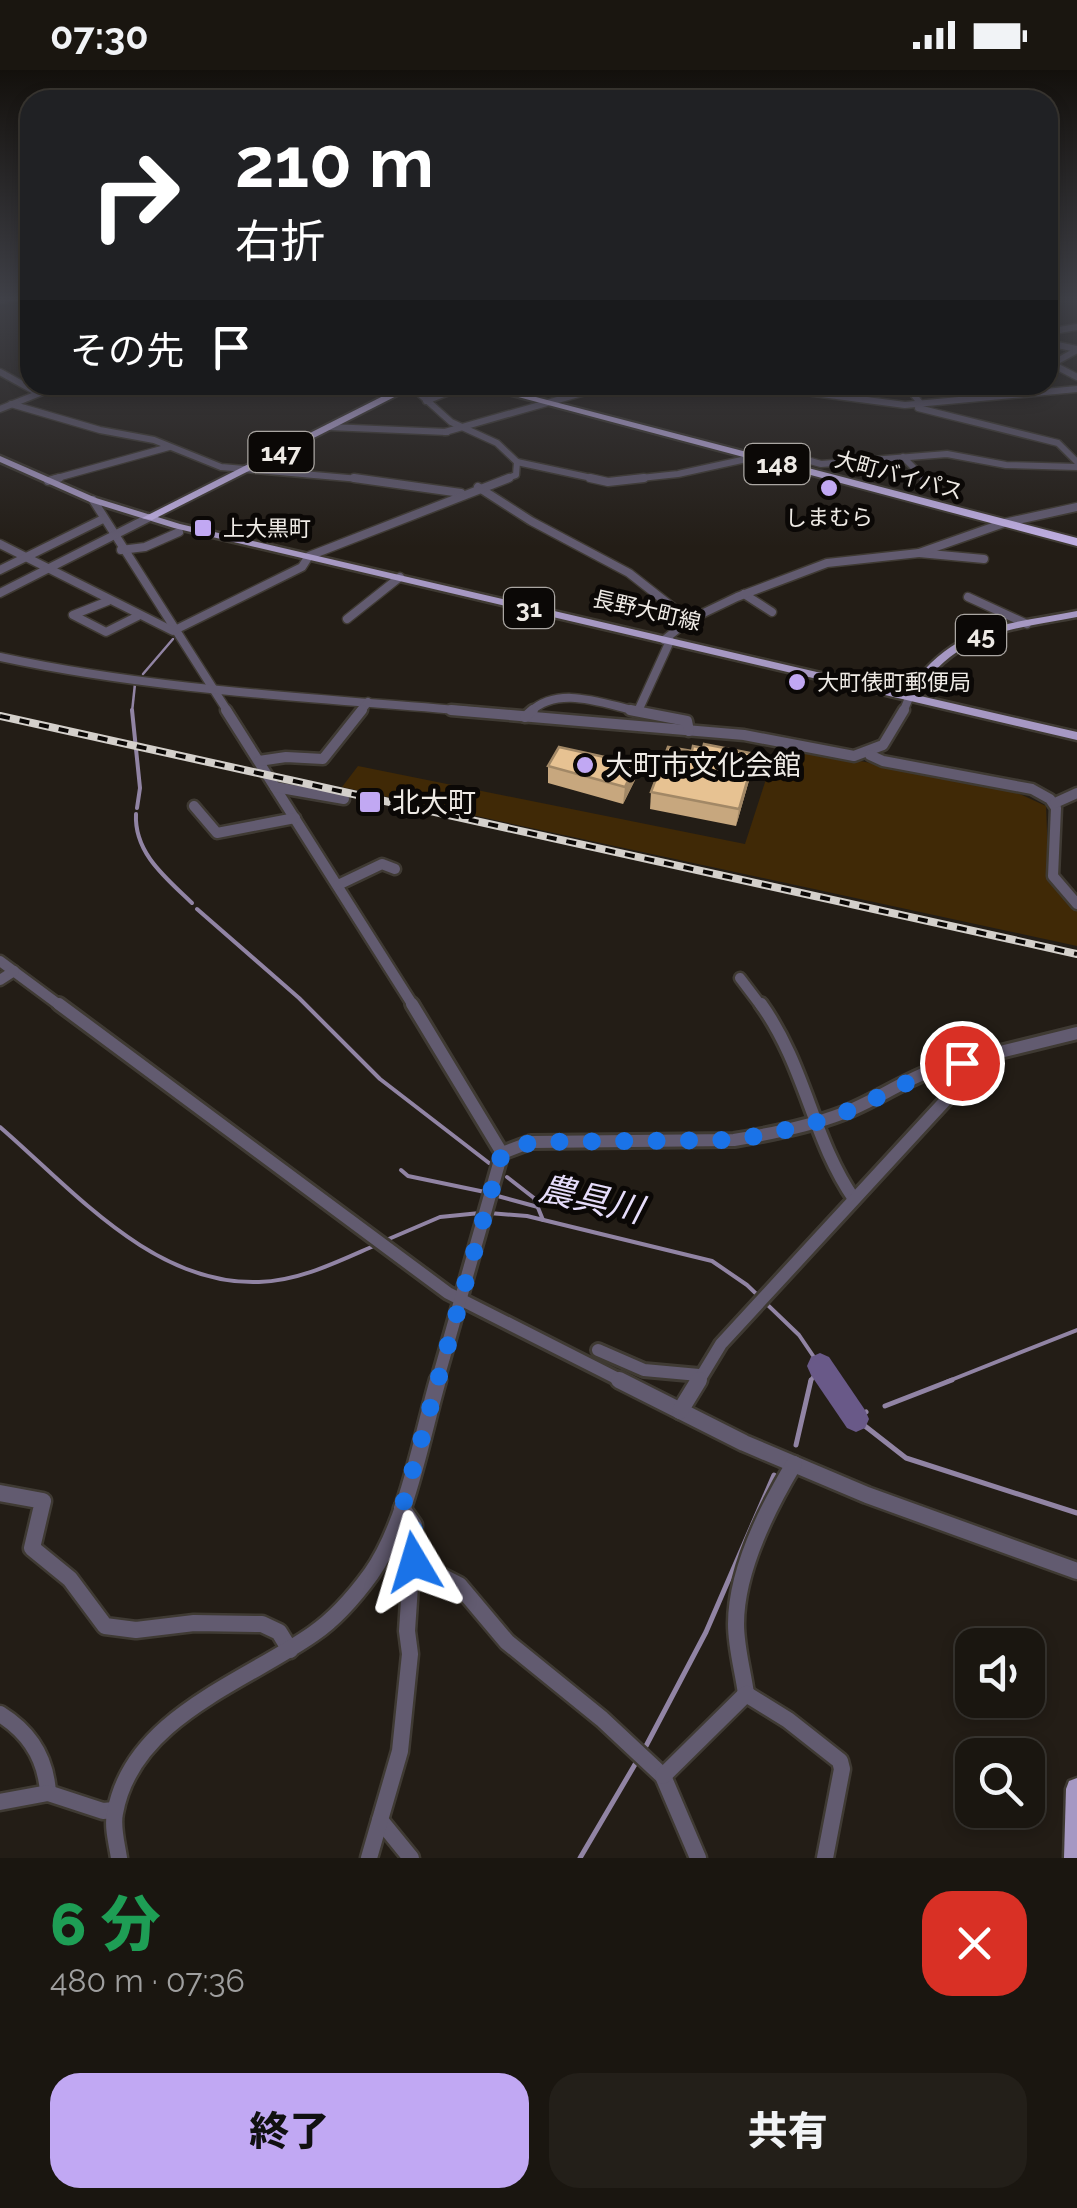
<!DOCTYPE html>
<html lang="ja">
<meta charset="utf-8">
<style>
:root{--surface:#1a1610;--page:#231f19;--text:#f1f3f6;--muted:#9f9f9f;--line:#383530;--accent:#c1a8f3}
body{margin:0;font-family:Raleway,"Noto Sans JP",sans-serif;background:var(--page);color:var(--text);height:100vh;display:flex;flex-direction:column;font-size:38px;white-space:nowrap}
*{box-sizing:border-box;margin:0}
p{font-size:32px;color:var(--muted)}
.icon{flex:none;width:55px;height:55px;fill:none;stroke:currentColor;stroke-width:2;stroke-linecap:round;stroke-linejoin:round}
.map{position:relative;height:1788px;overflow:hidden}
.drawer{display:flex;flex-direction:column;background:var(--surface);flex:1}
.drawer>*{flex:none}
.hud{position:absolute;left:20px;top:20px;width:1038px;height:305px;border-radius:30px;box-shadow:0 5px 15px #0003,0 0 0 2px var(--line);background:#202124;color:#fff;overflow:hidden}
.controls{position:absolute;left:955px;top:1558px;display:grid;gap:20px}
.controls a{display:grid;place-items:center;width:90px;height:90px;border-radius:20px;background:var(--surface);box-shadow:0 5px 15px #0003,0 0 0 2px var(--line);font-size:50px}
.pin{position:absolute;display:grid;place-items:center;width:85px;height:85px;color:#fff;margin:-42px;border:5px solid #fff;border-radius:50%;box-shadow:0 2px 10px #0007}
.me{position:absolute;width:110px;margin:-55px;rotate:353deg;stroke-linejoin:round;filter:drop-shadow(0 0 8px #0008)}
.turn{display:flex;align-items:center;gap:35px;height:210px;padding:0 50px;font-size:45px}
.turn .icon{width:130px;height:130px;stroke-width:2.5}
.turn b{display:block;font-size:70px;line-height:85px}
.then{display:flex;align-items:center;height:95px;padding:0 50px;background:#0003;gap:20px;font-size:38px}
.round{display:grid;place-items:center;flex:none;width:105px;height:105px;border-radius:30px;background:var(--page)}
.summary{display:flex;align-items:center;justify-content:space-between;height:170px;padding:0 50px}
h1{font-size:60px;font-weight:800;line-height:75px;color:#1e9e55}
.action{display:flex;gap:20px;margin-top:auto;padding:20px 50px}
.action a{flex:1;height:115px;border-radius:30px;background:var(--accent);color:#111;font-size:40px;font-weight:800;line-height:115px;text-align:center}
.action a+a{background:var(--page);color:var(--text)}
.status{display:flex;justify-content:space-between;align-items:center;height:70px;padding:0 50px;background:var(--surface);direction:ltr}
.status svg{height:28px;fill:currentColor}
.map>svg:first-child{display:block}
.green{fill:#402906}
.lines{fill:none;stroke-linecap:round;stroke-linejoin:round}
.stream-far2{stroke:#9184a4;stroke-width:2.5}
.stream-far1{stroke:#9184a4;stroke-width:4}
.stream{stroke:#9184a4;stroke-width:5}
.river{fill:#695988;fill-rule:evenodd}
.minor-far4-casing{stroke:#3f3a33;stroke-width:9}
.minor-far3-casing{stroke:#3f3a33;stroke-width:11}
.minor-far2-casing{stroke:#3f3a33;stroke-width:15}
.minor-far1-casing{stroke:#3f3a33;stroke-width:18}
.minor-casing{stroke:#3f3a33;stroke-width:21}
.major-casing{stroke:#3f3a33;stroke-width:5}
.highway-casing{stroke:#3f3a33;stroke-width:4}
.minor-far4{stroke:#625b70;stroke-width:6}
.minor-far3{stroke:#625b70;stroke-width:8}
.minor-far2{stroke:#625b70;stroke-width:10}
.minor-far1{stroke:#625b70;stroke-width:12}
.minor{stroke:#625b70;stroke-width:16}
.major{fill:#a698c3;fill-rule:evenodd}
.highway{fill:#c1b0e4;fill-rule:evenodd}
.rail-casing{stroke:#d4d0cb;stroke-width:8}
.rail{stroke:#0b0806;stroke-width:4;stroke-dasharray:10;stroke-linecap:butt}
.wall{fill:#c7a77e}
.shaded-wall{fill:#a28866}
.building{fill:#e7c292;stroke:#a28866;stroke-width:2.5}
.route{stroke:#1a73e8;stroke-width:18;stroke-dasharray:0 32.4}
.poi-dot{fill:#c1a8f3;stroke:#0b0806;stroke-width:4}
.labels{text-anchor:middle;stroke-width:10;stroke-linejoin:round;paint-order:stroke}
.far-street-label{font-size:22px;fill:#eeeae5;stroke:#0b0806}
.far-poi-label{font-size:22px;fill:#eeeae5;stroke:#0b0806;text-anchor:start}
.shield{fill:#0b0806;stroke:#aaa6a2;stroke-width:2.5}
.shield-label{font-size:25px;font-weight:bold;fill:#eeeae5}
.poi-label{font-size:28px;fill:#eeeae5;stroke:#0b0806;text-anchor:start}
.near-water-label{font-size:35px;font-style:italic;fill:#e6ddfb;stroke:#0b0806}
</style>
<div class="status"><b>07:30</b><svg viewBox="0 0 49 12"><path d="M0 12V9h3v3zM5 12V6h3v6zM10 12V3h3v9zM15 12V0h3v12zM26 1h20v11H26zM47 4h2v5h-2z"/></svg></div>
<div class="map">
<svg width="1077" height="1788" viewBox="0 0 1077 1788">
<rect width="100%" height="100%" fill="#231d16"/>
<polygon class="green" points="777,675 1011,720 1046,736 1049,810 1077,838 1077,876 342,717 358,696 745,774"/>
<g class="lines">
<g class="stream-far2">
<polyline points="143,604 173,569"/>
<polyline points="132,642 135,614"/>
</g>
<g class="stream-far1">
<polyline points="132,640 140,718 137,738"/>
<path d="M136 744C134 783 166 808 192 833"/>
<polyline points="197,839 299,928 380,1009 489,1093"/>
<path d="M0 1057C73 1120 154 1216 259 1212 300 1211 339 1191 376 1175"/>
<polyline points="401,1100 408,1106 485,1122"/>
<polyline points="507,1107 534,1128 543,1150"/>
<polyline points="494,1125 538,1137"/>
<polyline points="489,1143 527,1146 712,1191 747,1215 799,1265 820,1296 810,1312"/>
<polyline points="384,1171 440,1147 480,1143"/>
<polyline points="946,1312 1077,1260"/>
</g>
<g class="stream">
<polyline points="885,1336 952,1310"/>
<polyline points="866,1342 856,1349 906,1388 1077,1443"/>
<polyline points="796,1375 811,1310"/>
<polyline points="646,1676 706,1562 774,1405"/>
<polyline points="580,1788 637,1691"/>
</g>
<polygon class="river" points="820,1283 829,1287 865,1340 869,1349 865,1358 856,1362 847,1358 811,1305 807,1296 811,1287"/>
<defs>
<g id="minor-far4">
<polyline points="0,230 25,227"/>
<polyline points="1048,262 1077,257"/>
<polyline points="1048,273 1077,279"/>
<polyline points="1077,280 1052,294 1077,307"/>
<polyline points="0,302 38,323"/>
<polyline points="753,315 905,335 1077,319"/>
<polyline points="913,315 909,319 921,334"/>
<polyline points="411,316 451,352 497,373 517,392 601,410"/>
<polyline points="426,331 454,320 427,315"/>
<polyline points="11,334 100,360 154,370 221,397 371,410"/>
<polyline points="918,338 1058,373 1077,392"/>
<polyline points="0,339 60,315"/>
<polyline points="329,357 447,362"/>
<polyline points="445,362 610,315"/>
<polyline points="903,387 926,410"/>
<polyline points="50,410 169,377"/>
<polyline points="502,410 516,405 517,392"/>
<polyline points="622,410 678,404 778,382 821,394 947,384 1006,395 1077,397"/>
</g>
<g id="minor-far3">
<polyline points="354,408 461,423"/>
<polyline points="590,408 608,412 644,408"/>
<polyline points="924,408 932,416"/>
<polyline points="48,411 59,408"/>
<polyline points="478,417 531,451 629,503 689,550"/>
<polyline points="93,430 228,642"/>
<polyline points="0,474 173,561 302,497 309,486 509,408"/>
<polyline points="121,480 145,477 179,462"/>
<polyline points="919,483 984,489"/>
<polyline points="0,500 103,449"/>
<polyline points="0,523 148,448"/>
<polyline points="744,524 772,542"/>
<polyline points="968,527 1027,554"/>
<polyline points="108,531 73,545 106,562 138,546"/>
<polyline points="347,549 400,507"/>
<polyline points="664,570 689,550 737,527 827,493 919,483 1004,453 1077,437"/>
<path d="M0 587C157 621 320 628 480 642"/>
<polyline points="638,641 670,571"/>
<polyline points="360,642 368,632"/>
<path d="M530 642C560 614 605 635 642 642"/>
<polyline points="903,642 909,628"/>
</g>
<g id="minor-far2">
<polyline points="226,640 414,937"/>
<polyline points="451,640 744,665 854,686 883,675 904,640"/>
<polyline points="630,640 687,651 689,661"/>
<polyline points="525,647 533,640"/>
<polyline points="870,685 883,691 1032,719 1050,729 1056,738 1053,806 1077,834"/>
<polyline points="259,691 286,687 323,689 362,640"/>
<polyline points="275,717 344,729"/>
<polyline points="1055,733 1077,723"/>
<polyline points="194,736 217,763 295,748"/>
<polyline points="338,815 382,794 395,799"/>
<polyline points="0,891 62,937"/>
<polyline points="740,908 762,937"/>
<polyline points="0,910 14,901"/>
</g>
<g id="minor-far1">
<polyline points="59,934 448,1223 624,1312"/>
<polyline points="412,934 502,1083 437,1312"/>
<path d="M761 934C806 997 812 1068 854 1129"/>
<path d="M502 1083 531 1072 734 1070C770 1064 807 1057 841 1044 889 1026 927 990 980 993"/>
<polyline points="598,1280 644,1300 699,1305"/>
<polyline points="698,1312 721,1274 980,993 996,983 1077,963"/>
</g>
<g id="minor">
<polyline points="619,1310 744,1373 867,1425 1077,1501"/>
<polyline points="680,1341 699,1310"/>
<polyline points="0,1423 43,1431 32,1478 70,1509 105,1556 136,1560 194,1553 262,1554 279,1562 290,1580"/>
<polyline points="414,1492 459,1515 507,1572 602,1649 663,1706 698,1788"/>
<path d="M746 1624C743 1601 736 1578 736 1554 736 1500 767 1439 794 1394"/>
<path d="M0 1644C29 1662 46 1688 48 1723"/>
<polyline points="663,1706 746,1624 788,1650 840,1691 842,1699 825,1788"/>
<polyline points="0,1732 48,1723 103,1741 114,1740"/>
<polyline points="380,1750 411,1788"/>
<path d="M119 1788C117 1774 112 1757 115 1743 132 1648 243 1613 313 1564 335 1549 355 1526 371 1504 407 1453 421 1369 438 1310"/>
<polyline points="369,1788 400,1681 410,1584 407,1561 414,1455 402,1438"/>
</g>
<g id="major">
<path d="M0 386 96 428 180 454 907 623C951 555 1004 555 1077 541V547C1009 560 957 562 916 625L1077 662V670L174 458 90 432 0 392Z"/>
<polygon points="1077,1708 1077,1788 1064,1788 1066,1719 1069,1711"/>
</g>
<g id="highway">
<polygon points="405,315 418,315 152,450 142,448"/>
<polygon points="473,315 490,315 1077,468 1077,476"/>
</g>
</defs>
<use href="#minor-far4" class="minor-far4-casing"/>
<use href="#minor-far3" class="minor-far3-casing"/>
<use href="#minor-far2" class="minor-far2-casing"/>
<use href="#minor-far1" class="minor-far1-casing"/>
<use href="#minor" class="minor-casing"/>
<use href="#major" class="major-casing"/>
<use href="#highway" class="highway-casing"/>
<use href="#minor-far4" class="minor-far4"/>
<use href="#minor-far3" class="minor-far3"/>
<use href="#minor-far2" class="minor-far2"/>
<use href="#minor-far1" class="minor-far1"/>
<use href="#minor" class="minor"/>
<use href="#major" class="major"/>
<use href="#highway" class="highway"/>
<defs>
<polyline id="rail" points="0,646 1077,884"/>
</defs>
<use href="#rail" class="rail-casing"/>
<use href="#rail" class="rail"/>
</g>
<g class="wall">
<polygon points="692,681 755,684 752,700 736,756 650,739 651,722"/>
<polygon points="636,694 635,710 623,734 548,713 548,696"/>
</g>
<g class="shaded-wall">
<polygon points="755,684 752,700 736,756 739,739"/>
<polygon points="636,694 635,710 623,734 625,717"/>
</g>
<g class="building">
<polygon points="704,674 755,684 739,739 651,722 668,677 692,681 693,676 703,678"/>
<polygon points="559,677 636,694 625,717 548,696"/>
</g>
<linearGradient id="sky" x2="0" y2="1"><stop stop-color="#13100c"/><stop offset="0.48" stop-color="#3f4047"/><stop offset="1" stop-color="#3f4047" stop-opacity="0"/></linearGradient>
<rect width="1077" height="477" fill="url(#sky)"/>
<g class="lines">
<path class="route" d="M414 1492V1455L402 1438 502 1083 532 1072 734 1070C774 1063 817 1055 855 1038 891 1022 922 1002 962 993"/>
</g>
<g class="poi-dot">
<circle cx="829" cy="418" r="10"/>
<rect x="193" y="448" width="20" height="20" rx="5"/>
<circle cx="797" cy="612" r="10"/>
<circle cx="585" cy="695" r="10"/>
<rect x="358" y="720" width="24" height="24" rx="5"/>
</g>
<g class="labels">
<g class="far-street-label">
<text transform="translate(899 405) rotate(15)" y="8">大町バイパス</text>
<text transform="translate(647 540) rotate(13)" y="8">長野大町線</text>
</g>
<g class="far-poi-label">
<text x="829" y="455" text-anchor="middle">しまむら</text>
<text x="223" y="466">上大黒町</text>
<text x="817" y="620">大町俵町郵便局</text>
</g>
<g class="shield">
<rect x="248.5" y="362" width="65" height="40" rx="8"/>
<rect x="744.5" y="374" width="65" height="40" rx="8"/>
<rect x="504" y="518" width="50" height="40" rx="8"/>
<rect x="956" y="545" width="50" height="40" rx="8"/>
</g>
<g class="shield-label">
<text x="281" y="391">147</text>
<text x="777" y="403">148</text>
<text x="529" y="547">31</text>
<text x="981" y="574">45</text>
</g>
<g class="poi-label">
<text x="605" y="705">大町市文化会館</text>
<text x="392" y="742">北大町</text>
</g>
<g class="near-water-label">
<text transform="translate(591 1129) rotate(13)" y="12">農具川</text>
</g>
</g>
</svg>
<div class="controls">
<a><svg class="icon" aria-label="sound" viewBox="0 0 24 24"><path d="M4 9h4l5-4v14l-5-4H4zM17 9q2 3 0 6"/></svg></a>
<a><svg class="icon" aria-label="search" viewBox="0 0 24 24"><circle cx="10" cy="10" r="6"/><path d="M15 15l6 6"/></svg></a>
</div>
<div class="pin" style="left:962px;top:993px;background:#d93025"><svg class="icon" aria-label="arrive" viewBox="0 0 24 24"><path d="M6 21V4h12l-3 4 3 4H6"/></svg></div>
<svg class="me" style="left:414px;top:1492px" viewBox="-20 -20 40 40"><path d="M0-17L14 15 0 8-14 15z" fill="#1a73e8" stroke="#fff" stroke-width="4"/></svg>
<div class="hud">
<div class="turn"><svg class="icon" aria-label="right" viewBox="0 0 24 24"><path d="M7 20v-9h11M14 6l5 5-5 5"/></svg><div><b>210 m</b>右折</div></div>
<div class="then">その先<svg class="icon" aria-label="arrive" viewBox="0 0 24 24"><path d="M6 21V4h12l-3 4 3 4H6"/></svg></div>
</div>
</div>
<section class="drawer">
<div class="summary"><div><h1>6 分</h1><p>480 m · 07:36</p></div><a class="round" style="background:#d93025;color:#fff"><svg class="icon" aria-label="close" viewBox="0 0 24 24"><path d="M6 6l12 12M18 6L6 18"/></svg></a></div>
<div class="action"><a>終了</a><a>共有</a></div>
</section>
